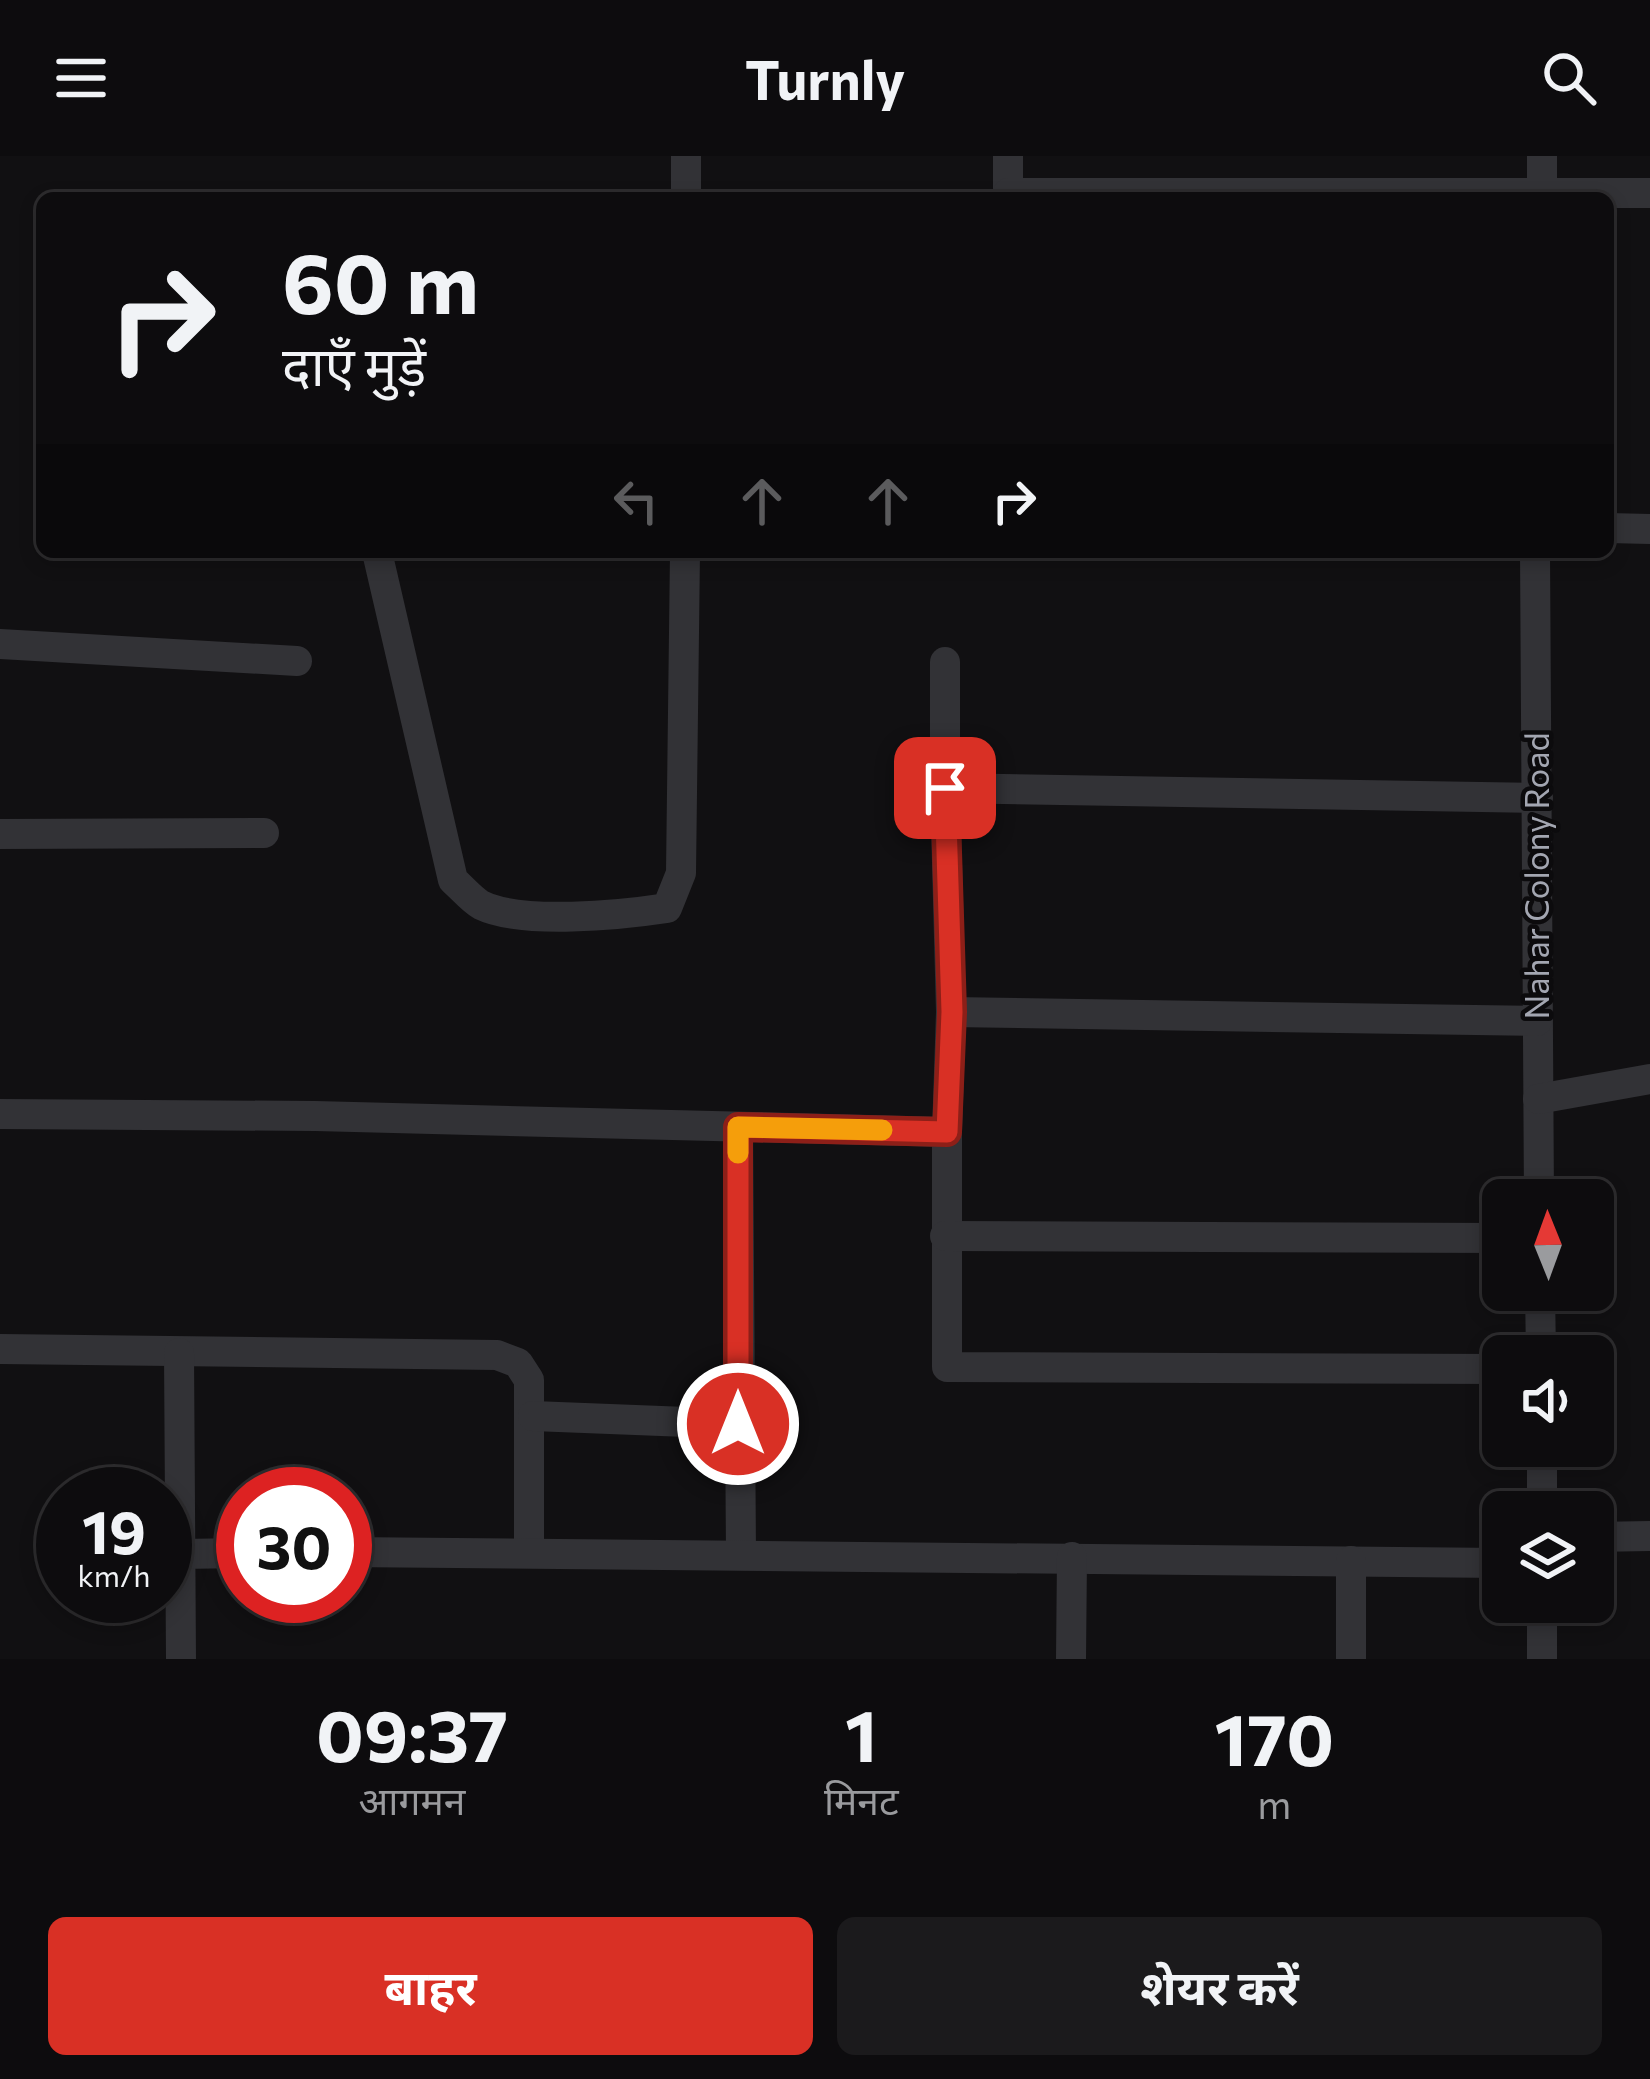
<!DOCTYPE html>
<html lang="hi">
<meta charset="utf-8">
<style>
:root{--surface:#0d0c0e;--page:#1b1a1c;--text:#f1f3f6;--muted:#9a9b9e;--line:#2d2c2e;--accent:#d93025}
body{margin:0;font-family:Commissioner,"Noto Sans Devanagari",sans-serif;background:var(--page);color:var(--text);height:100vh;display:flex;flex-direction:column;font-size:45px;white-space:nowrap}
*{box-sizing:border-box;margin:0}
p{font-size:39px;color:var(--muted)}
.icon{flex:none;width:66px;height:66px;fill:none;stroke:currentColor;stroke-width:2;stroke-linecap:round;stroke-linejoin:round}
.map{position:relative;height:1503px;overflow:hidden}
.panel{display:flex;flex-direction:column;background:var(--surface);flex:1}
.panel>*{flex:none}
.hud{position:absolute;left:36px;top:36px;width:1578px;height:366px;border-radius:18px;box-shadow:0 6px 18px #0003,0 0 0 3px var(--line);background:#0d0c0e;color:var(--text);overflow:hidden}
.needle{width:78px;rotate:359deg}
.fabs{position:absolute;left:1482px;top:1023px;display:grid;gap:24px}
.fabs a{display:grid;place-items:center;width:132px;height:132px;border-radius:18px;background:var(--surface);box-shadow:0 6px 18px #0003,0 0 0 3px var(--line);font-size:60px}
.speed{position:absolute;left:36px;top:1311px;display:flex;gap:24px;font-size:60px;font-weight:700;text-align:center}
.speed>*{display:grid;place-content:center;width:156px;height:156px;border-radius:50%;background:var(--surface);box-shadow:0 6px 18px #0003,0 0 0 3px var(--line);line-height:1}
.speed small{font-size:30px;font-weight:400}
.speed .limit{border:18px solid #d22;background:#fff;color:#111}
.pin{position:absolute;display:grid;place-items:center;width:102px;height:102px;color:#fff;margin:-51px;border-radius:24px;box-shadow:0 6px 18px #0006}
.me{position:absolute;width:132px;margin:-66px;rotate:0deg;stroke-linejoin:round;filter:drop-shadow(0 0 9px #0008)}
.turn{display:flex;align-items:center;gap:42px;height:252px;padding:0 48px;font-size:54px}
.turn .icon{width:156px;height:156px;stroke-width:2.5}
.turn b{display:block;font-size:84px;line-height:102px}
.lanes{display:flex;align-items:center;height:114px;padding:0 48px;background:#0003;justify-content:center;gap:60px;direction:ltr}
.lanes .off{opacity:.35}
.eta{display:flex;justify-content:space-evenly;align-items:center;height:204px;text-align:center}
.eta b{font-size:72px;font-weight:700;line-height:84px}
.primary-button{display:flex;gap:24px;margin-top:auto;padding:24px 48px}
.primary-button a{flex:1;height:138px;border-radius:18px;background:var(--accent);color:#fff;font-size:48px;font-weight:700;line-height:138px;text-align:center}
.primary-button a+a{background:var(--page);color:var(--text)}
header{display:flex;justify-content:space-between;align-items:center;height:156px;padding:0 48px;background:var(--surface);font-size:54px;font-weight:700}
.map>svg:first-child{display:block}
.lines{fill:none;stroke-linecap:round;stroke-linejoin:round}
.minor{stroke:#323236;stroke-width:30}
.route-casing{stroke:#8d1f18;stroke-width:30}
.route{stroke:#d93025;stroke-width:21}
.slow{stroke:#f59e0b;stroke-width:21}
.labels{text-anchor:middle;stroke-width:9;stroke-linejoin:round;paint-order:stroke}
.street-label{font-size:33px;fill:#a3a6b1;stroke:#0c0b0d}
</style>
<header><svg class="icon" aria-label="menu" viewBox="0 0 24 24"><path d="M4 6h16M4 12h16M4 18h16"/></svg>Turnly<svg class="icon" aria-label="search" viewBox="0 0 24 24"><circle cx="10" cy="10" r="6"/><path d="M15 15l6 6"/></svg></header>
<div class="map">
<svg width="1650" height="1503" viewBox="0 0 1650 1503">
<rect width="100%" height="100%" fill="#111012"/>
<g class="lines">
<g class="minor">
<polyline points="686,0 686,42"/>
<polyline points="1008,0 1008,37"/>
<polyline points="1008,42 1008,37 1650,37"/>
<polyline points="1542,42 1542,0"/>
<polyline points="1608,372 1650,373"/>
<path d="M377 396 453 724C462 732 471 743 481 749 522 769 621 759 667 752L681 717 685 396"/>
<polyline points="1535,396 1539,1044"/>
<polyline points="0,488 297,505"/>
<polyline points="945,632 945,506"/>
<polyline points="0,678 264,677"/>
<polyline points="951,856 1537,865"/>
<polyline points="1538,943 1650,923"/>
<polyline points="0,958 315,960 947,976 947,1211 1503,1213"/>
<polyline points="738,971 741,1399"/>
<polyline points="947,976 951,856 945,632 1538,642"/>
<polyline points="945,1080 1503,1082"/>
<polyline points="1540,1134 1541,1200"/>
<polyline points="0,1193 497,1199 518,1207 529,1224 529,1393"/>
<polyline points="179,1197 181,1503"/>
<polyline points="533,1260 738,1268"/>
<polyline points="1542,1290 1542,1356"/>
<polyline points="1593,1381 1650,1380"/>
<polyline points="345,1396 1503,1407"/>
<polyline points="181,1398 243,1397"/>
<polyline points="1351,1405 1351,1503"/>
<polyline points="1071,1503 1072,1401"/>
<polyline points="1542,1503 1542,1446"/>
</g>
</g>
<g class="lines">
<defs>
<polyline id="route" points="738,1268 738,971 947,976 952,856 945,632"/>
</defs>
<use href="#route" class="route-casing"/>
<use href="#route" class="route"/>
<polyline class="slow" points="738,997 738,971 882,974"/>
</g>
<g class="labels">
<g class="street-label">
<text transform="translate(1537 720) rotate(-90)" y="12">Nahar Colony Road</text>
</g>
</g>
</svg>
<div class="fabs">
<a><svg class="needle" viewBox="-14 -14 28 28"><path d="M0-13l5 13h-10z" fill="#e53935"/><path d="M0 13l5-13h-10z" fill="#9a9b9e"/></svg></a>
<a><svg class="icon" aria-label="sound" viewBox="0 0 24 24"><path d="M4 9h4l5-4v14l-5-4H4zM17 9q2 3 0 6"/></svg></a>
<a><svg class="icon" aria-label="layers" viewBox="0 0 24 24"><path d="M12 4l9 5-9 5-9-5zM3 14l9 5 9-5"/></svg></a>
</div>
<div class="speed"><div>19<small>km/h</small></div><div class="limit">30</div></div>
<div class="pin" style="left:945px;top:632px;background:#d93025"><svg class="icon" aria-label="arrive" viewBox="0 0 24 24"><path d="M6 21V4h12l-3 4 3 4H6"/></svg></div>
<svg class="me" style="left:738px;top:1268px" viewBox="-20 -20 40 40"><circle r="17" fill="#d93025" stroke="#fff" stroke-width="3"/><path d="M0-11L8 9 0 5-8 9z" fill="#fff"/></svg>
<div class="hud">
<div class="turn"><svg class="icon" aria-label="right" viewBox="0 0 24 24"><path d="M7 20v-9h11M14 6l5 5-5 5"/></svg><div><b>60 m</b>दाएँ मुड़ें</div></div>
<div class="lanes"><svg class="icon off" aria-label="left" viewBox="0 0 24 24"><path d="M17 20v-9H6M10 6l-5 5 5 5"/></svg><svg class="icon off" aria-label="ahead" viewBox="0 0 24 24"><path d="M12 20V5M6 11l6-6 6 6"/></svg><svg class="icon off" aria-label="ahead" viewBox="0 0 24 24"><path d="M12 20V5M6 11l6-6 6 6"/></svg><svg class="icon" aria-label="right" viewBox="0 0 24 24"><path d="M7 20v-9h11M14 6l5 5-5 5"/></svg></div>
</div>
</div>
<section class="panel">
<div class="eta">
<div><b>09:37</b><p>आगमन</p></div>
<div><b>1</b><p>मिनट</p></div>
<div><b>170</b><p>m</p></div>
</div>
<div class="primary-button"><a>बाहर</a><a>शेयर करें</a></div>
</section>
